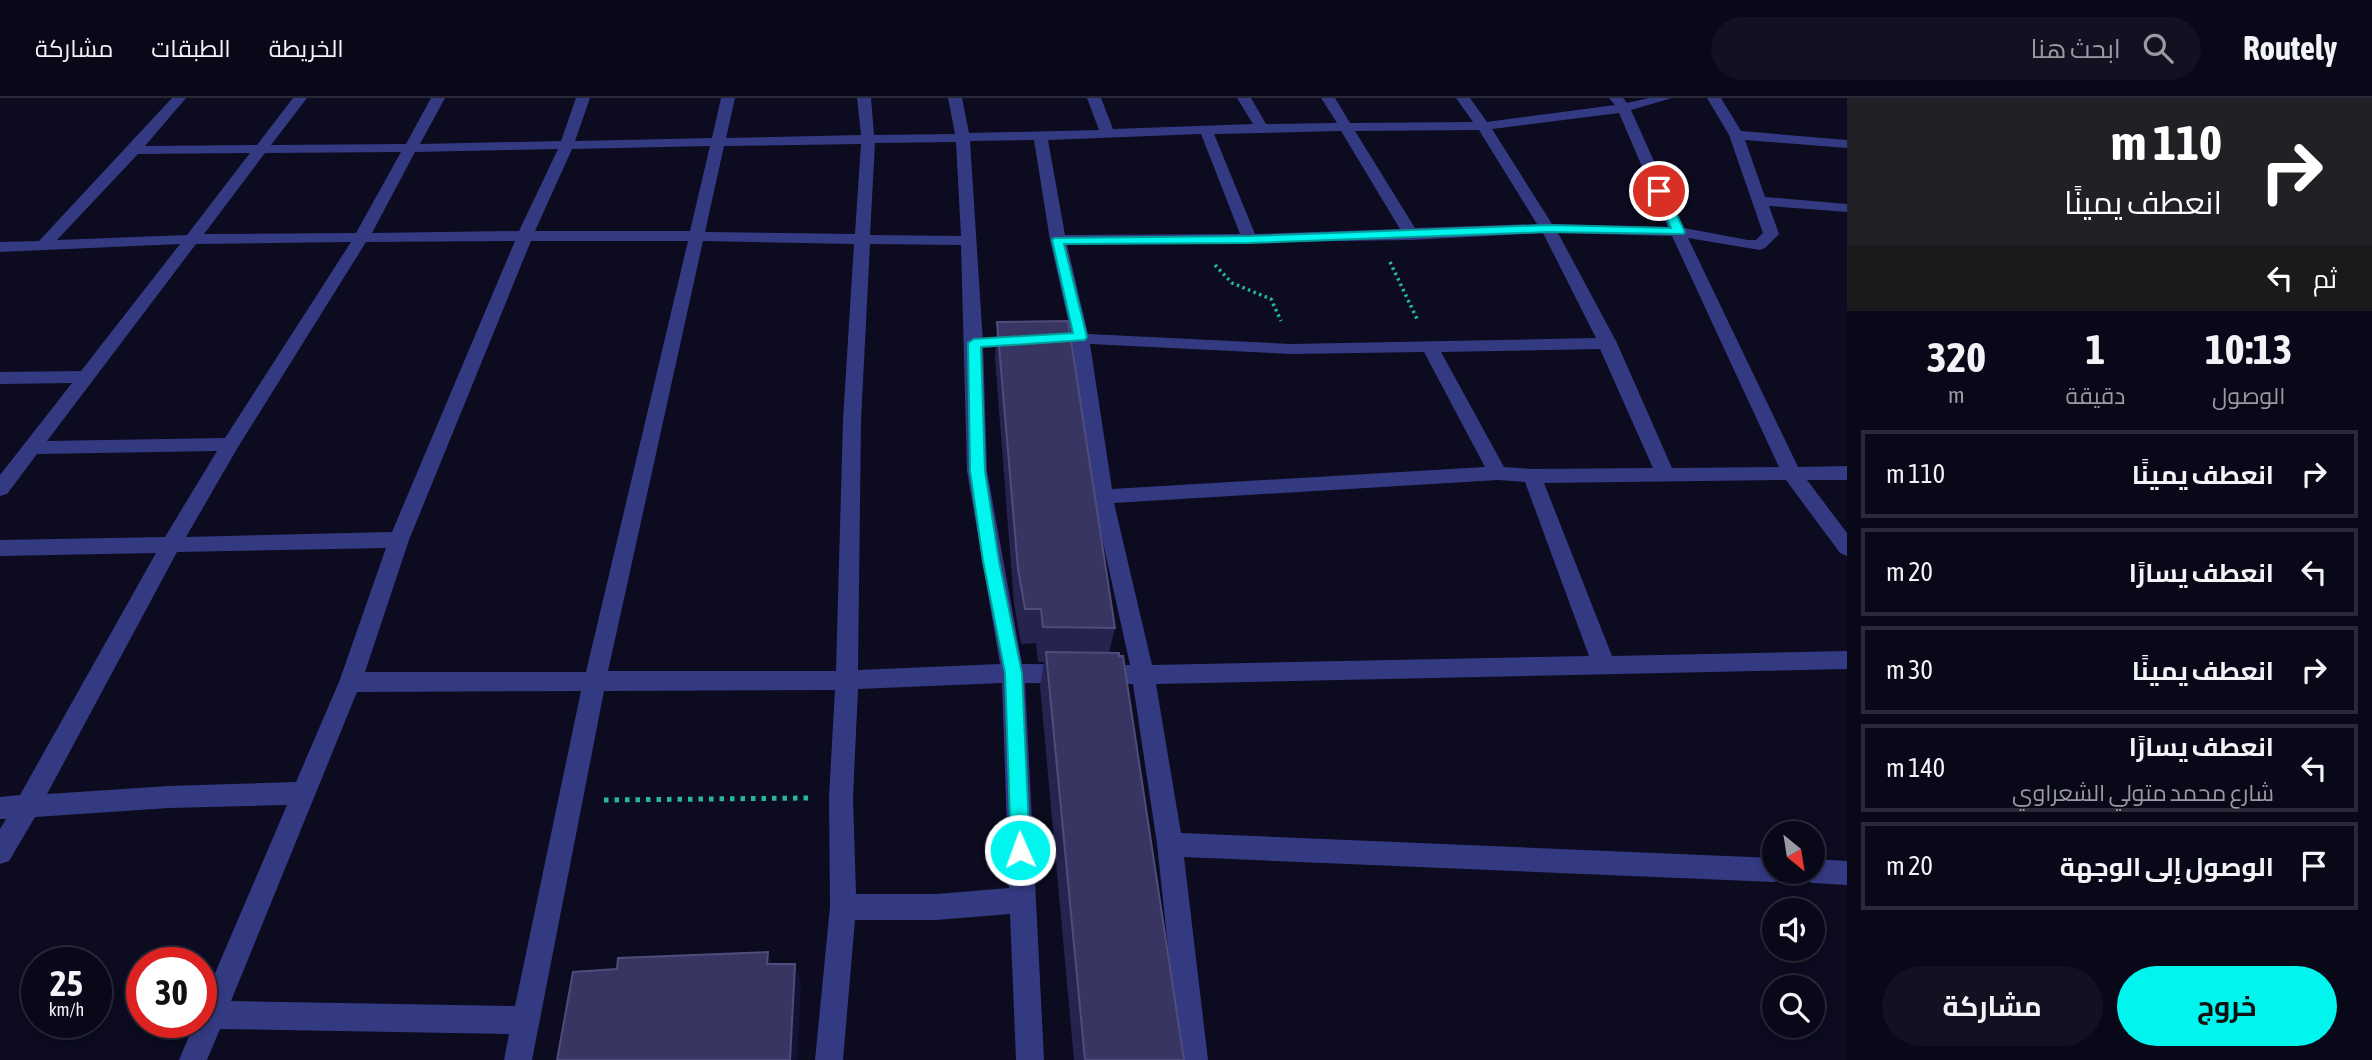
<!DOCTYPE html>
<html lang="ar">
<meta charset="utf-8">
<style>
:root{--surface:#090818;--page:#121121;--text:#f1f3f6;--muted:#999aa2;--line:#292937;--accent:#00f5ef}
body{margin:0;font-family:"Asap Condensed",Cairo,sans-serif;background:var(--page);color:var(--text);direction:rtl;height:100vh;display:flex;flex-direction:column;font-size:26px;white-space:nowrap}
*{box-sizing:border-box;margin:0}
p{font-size:23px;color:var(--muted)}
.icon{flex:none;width:38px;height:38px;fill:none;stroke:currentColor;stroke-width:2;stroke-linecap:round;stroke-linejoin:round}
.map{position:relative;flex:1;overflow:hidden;direction:ltr}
.details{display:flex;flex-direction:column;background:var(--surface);width:525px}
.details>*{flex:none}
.hud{background:#202124;color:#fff;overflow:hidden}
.needle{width:46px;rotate:150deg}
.fabs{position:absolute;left:1762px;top:723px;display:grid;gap:14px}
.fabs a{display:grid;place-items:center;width:63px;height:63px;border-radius:50%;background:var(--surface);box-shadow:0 4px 10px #0003,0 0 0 2px var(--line);font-size:35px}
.speed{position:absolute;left:21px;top:849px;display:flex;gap:14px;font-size:35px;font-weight:700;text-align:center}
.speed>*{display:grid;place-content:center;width:91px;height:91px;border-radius:50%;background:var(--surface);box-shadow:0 4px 10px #0003,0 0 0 2px var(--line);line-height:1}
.speed small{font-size:18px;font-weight:400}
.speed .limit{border:10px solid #d22;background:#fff;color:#111}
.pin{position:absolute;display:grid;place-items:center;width:60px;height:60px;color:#fff;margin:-30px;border:4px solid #fff;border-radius:50%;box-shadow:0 2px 7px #0007}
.me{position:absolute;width:77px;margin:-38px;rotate:358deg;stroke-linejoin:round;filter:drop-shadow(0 0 5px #0008)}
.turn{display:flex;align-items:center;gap:24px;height:147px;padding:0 35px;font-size:32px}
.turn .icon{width:91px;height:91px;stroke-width:2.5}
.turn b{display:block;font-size:49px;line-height:60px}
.then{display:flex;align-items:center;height:66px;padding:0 35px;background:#0003;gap:14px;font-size:26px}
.eta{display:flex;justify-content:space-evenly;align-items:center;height:119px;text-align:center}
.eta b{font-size:42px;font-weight:700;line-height:49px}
.primary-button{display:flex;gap:14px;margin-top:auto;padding:14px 35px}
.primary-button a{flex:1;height:80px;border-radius:42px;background:var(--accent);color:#111;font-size:28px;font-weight:700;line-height:80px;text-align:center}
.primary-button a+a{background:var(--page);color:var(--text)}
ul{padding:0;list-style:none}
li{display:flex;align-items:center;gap:21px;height:88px;margin:0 14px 10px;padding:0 21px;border:4px solid var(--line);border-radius:0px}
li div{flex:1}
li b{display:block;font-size:26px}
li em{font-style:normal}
header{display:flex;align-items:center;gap:42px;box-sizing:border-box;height:98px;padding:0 35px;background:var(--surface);border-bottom:2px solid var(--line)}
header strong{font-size:33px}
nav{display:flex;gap:38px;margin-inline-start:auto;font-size:24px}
.search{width:490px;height:63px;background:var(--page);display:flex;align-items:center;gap:18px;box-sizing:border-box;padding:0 24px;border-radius:38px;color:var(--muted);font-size:26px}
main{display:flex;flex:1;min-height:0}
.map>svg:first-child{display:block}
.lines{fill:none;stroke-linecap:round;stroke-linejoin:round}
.path-far1{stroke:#26b79d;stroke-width:3.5;stroke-dasharray:2.5 3.5;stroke-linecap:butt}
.path{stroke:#26b79d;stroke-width:5;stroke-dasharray:4.5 6;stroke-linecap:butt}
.street{fill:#333a82;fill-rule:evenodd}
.wall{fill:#26234f}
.shaded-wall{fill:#141234}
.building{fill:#383562;stroke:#4f4c7b;stroke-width:2}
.route{fill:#00f5ef;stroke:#009f9b;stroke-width:2}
</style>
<header>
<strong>Routely</strong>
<div class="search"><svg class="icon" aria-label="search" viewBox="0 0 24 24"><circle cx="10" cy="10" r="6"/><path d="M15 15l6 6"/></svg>ابحث هنا</div>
<nav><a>الخريطة</a><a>الطبقات</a><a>مشاركة</a></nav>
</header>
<main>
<section class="details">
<div class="hud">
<div class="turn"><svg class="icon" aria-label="right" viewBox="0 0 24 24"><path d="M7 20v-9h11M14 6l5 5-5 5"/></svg><div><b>110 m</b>انعطف يمينًا</div></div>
<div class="then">ثم<svg class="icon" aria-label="left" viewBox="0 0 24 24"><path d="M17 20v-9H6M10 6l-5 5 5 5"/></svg></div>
</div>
<div class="eta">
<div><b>10:13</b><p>الوصول</p></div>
<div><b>1</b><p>دقيقة</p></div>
<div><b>320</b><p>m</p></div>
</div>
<ul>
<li><svg class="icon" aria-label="right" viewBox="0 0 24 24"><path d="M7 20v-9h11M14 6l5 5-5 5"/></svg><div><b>انعطف يمينًا</b></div><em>110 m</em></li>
<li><svg class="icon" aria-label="left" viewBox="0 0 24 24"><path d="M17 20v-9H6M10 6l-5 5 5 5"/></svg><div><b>انعطف يسارًا</b></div><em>20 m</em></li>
<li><svg class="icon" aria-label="right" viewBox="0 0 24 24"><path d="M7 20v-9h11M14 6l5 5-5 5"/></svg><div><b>انعطف يمينًا</b></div><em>30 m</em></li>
<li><svg class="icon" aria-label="left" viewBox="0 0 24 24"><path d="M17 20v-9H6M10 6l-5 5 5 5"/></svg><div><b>انعطف يسارًا</b><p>شارع محمد متولي الشعراوي</p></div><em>140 m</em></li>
<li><svg class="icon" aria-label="arrive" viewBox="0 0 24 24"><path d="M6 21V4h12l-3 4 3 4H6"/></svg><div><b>الوصول إلى الوجهة</b></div><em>20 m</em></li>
</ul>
<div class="primary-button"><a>خروج</a><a>مشاركة</a></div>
</section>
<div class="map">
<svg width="1847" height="962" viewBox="0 0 1847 962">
<rect width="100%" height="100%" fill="#0c0b20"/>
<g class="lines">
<g class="path-far1">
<polyline points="1390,164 1418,223"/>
<polyline points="1215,167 1232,185 1271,201 1281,223"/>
</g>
<polyline class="path" points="604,702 809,700"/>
<g class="street">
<path d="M172 0H186L145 48 257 47 293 0H307L271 47 406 46 431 0H445L420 46 561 43 576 0H590L575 43 712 40 721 0H735L726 40 861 37 857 0H871L874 37 955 36 948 0H962L969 35 1099 32 1087 0H1101L1113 31 1253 26 1237 0H1251L1266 26 1337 25 1321 0H1335L1350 25 1473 24 1456 0H1470L1487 24 1615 7 1609 0H1623L1627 5 1649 0H1672L1631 12 1684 130 1748 142H1756L1763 135 1729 37 1707 0H1721L1741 33 1847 42V50L1745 42 1765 99 1847 106V114L1769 108 1779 136 1765 150 1760 152 1688 140 1798 369 1847 368V382H1807L1847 435V458L1840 455 1786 382 1544 385 1612 558 1847 553V571L1156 586 1181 735 1774 760V774H1786L1783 781 1774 784 1184 759 1208 962H1180L1157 746 1133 586 1025 585 1044 962H1016L1010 816 936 822H855L843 962H815L830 809 829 699 835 592 604 593 532 962H504L509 936 220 931 207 962H179L195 924H201V908L287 707 169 710 35 719 9 763 0 766V731L6 721H0V699L20 697 156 455 0 458V442L165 439 217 353 37 356 7 396 0 398V377L72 285 0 286V274L81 273 180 146 0 154V144L39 143ZM1619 15 1668 129 1552 126 1492 31ZM1479 32 1537 126 1415 130 1355 33ZM1341 33 1400 131 1255 136 1214 36ZM1201 36 1240 136 1065 137 1048 42ZM1034 42 1050 142 1071 235 1062 236 1059 240 1062 244 1072 246 1093 399 1130 567 1022 566 987 373 983 245 970 43ZM956 44 961 138 870 137 875 45ZM861 46 855 136 705 134 724 48ZM710 48 690 133H535L572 51ZM558 51 519 133 372 135 415 54ZM401 54 356 135 204 136 265 55ZM250 55 187 137 57 142 138 56ZM1543 135 1596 240 1291 246 1088 236 1067 147 1411 142ZM1558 135 1672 138 1779 369 1672 370 1617 245ZM515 143 392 434 186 439 238 349 366 144ZM531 143H688L586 574H365L409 442ZM703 143 854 146 843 322 836 573H608ZM351 144 225 340 47 343 196 146ZM870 146 961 147 967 373 1000 566 858 572 861 322ZM1090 246 1291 256 1424 254 1485 369 1112 391ZM1600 251 1653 370 1532 371 1504 369 1441 254ZM1498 382 1525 384 1589 558 1152 567 1114 405ZM386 450 339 584 296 684 169 688 47 696 177 454ZM1002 585 1009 790 936 796H856L853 699 858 591ZM581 593 515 908 231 903 357 594Z"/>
<polygon points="1813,761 1847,763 1847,787 1813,785 1804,782 1800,774 1813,774"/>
</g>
</g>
<polygon class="wall" points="997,224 1115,530 1109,555 1184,962 1074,962 1040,588 1044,564 1038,564 1036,545 1021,546 1014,506 995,260"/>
<g class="shaded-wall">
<polygon points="768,854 775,874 767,866"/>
<polygon points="795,866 801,885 797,962 790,962"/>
</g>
<g class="building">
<polygon points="1068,223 1115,530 1043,529 1041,511 1025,511 1018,471 997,224"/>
<polygon points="1046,554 1119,555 1119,558 1123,558 1184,962 1085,962"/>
<polygon points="768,854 767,866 795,866 790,962 557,962 573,874 617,871 618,860"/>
</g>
<polygon class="route" points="1659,90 1665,93 1685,134 1683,136 1548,134 1249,145 1064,146 1087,239 1085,242 981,249 985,373 999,463 1022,575 1030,752 1027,758 1020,761 1013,758 1011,752 1005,575 983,463 970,373 968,245 974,241 1073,235 1052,142 1054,140 1249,138 1548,127 1671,130 1654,93"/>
</svg>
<div class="fabs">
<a><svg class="needle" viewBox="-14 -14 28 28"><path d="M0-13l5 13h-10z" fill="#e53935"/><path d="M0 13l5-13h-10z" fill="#999aa2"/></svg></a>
<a><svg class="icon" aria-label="sound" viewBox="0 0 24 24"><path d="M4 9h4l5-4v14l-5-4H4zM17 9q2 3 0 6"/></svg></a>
<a><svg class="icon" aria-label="search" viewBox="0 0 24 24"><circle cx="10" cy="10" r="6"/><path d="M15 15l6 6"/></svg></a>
</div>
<div class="speed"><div>25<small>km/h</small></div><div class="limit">30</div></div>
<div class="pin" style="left:1659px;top:93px;background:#d93025"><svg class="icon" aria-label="arrive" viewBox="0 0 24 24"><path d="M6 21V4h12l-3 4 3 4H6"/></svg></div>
<svg class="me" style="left:1020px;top:752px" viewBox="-20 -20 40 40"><circle r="17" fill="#00f5ef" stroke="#fff" stroke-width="3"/><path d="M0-11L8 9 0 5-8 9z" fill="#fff"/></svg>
</div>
</main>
